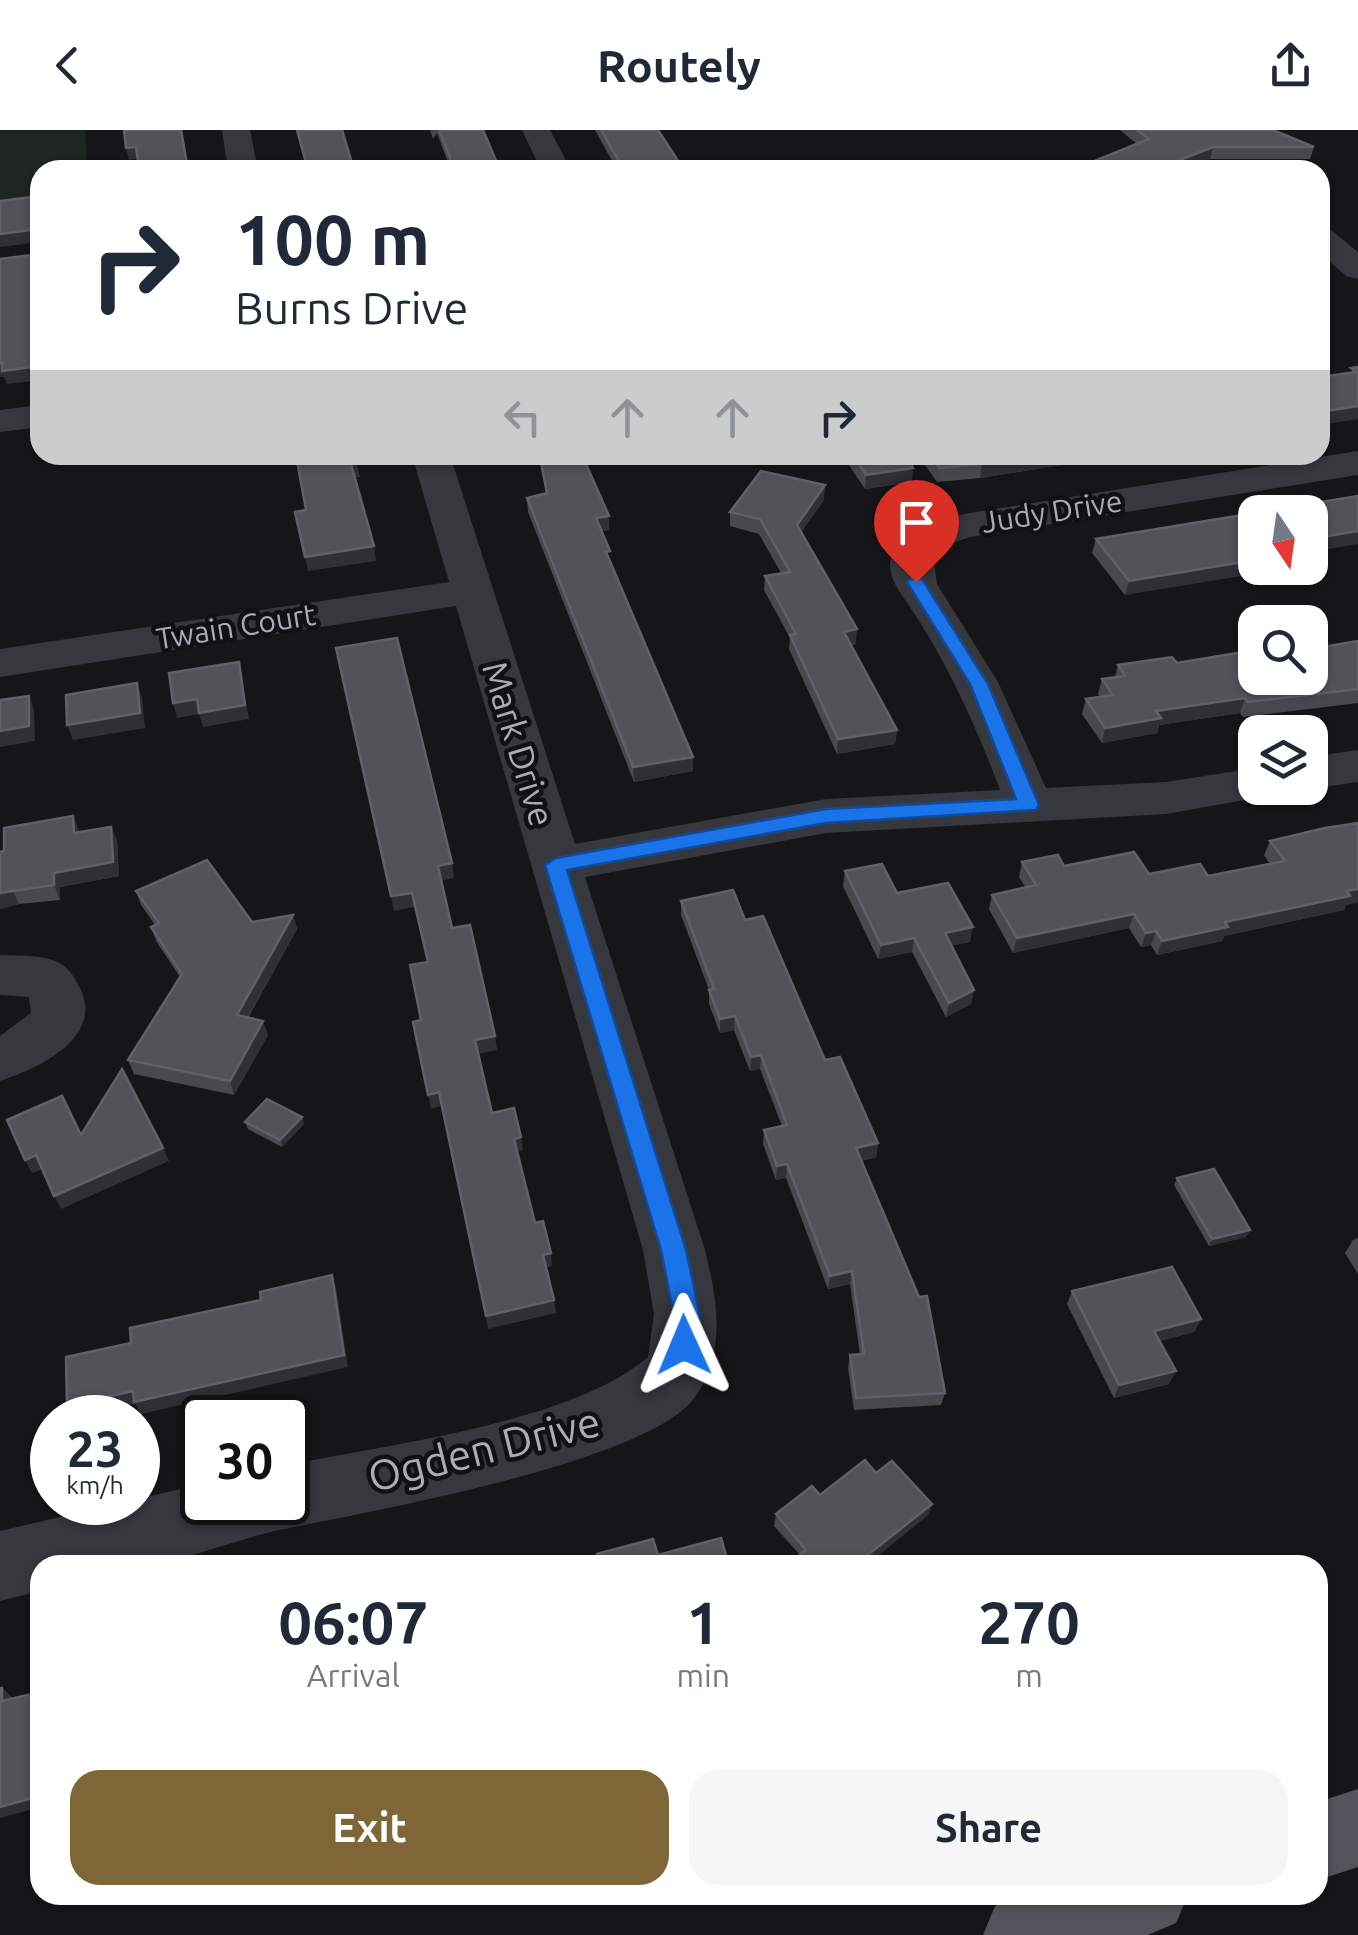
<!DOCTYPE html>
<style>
:root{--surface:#fff;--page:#f6f6f7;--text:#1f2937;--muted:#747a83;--accent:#7e6636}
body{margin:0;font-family:Ubuntu,sans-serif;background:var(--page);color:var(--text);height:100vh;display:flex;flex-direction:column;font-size:38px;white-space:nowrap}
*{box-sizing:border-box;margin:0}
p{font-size:32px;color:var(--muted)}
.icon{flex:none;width:55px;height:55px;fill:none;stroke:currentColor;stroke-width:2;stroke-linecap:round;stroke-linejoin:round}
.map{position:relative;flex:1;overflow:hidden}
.panel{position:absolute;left:30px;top:1425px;width:1298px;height:350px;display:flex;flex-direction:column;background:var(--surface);border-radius:30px;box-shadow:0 2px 8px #0004}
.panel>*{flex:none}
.guide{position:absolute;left:30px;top:30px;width:1300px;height:305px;border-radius:30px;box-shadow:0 2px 8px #0004;background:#fff;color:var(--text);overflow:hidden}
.needle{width:65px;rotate:167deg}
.tools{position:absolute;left:1238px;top:365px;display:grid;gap:20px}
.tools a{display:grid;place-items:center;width:90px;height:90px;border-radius:20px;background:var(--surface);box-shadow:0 2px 8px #0004;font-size:50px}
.speed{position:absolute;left:30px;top:1265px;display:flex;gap:20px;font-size:50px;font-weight:700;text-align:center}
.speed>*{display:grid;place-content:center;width:130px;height:130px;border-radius:50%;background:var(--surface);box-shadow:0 2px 8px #0004;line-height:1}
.speed small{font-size:25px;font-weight:400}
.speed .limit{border:5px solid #111;border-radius:15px;background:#fff;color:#111}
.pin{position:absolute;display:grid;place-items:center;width:85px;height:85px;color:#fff;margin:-102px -42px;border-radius:50% 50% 50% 0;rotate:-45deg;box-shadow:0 0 10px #0007}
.pin .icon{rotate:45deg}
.me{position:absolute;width:110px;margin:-55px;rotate:359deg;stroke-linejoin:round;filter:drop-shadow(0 0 8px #0008)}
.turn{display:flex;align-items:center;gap:35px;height:210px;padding:0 40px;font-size:45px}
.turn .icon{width:130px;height:130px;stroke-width:2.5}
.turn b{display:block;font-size:70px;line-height:85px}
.lanes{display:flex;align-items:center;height:95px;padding:0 40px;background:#0003;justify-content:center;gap:50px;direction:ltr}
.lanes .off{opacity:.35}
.eta{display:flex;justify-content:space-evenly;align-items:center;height:170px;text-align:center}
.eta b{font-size:60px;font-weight:700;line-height:70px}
.button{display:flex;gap:20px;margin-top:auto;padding:20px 40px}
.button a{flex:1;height:115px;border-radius:30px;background:var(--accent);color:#fff;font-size:40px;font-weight:700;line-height:115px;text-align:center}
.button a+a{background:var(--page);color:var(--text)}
header{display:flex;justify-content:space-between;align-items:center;height:130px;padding:0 40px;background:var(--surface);font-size:45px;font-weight:700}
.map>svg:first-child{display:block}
.green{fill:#1e261f}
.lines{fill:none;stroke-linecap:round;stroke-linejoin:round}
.minor{fill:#37383d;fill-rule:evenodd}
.major{fill:#53555c;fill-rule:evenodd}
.wall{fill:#47494d}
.shaded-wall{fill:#2f3033}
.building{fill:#525359;stroke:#5f6168;stroke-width:2.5}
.route{fill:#1a73e8;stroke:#114b97;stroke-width:2.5}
.labels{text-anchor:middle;stroke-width:9;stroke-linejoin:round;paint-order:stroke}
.far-street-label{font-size:30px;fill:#a8adb8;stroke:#111113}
.street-label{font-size:35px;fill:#a8adb8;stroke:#111113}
.near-street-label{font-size:42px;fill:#a8adb8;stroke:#111113}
</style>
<header><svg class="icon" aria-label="back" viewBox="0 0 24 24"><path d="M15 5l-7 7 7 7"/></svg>Routely<svg class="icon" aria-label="share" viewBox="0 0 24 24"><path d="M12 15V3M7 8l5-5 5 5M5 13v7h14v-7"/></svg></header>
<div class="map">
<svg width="1358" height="1805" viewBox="0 0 1358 1805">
<rect width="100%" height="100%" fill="#161618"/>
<polygon class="green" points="0,0 85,0 87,40 40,40 40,71 0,75"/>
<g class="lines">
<g class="minor">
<polygon points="222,0 250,0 258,40 228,40"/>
<polygon points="522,0 550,0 571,40 541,40"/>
<polygon points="1320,97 1331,100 1358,122 1358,149 1346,146 1320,123"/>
<polygon points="40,275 40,297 0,302 0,280"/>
<path d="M1358 321V345L970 407 947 415 933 425 937 454 998 552 1046 658 1166 652 1255 638V658H1277L1272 665 1166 684 826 703 585 747 705 1120C717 1169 727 1222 695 1267 649 1333 362 1383 279 1400 235 1410 192 1428 147 1435 113 1440 74 1435 40 1435V1461L0 1471V1401L202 1354V1372H288V1335C389 1314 571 1293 648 1227L654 1184 643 1120 456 476 0 547V519L449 452 412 325H450L575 714 826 669 1000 660C976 596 947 531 908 474 898 460 885 443 892 425 904 394 941 389 970 383Z"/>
<polygon points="1358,620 1358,652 1310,659 1306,658 1310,658 1310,627"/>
<path d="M0 825C19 826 45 824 61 834 70 839 76 850 80 858 105 908 37 939 0 951V906L31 883 29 867 0 865Z"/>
</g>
<g class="major">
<polygon points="1358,1659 1358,1737 1318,1750 1318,1672"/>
<polygon points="1022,1765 1188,1765 1176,1793 1148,1805 983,1805 995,1776"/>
</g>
</g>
<g class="wall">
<polygon points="430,0 483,0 500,40 451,40 437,3 433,9"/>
<polygon points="595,0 658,0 684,40 617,40"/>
<polygon points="1120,0 1273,0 1314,17 1310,29 1210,29 1182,40 1086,40 1087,34 1137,14"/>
<polygon points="538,325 582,325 609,386 609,400 601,401 610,432 693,641 634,652 528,382 527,368 546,363"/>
<polygon points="847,325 904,325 912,352 865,359 846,331"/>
<polygon points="918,325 1127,325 980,348 937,352"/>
<polygon points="824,370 801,402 856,514 851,515 897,600 895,614 837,624 789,519 790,508 764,460 765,446 781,443 759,404 730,396 730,382"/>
<polygon points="1255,383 1125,465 1092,423 1096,409"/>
<polygon points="1358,511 1358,573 1243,587 1240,583 1159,595 1157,603 1102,613 1082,584 1086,569 1100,567 1098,564 1102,549 1115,547 1118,535 1177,533 1255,548"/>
<polygon points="73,686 79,702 111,697 117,711 119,746 60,757 60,770 19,774 0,779 0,722"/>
<polygon points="1358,693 1358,772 1346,775 1344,780 1224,806 1222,811 1157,825 1151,815 1141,817 1129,798 1013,823 989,779 992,765 1026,758 1019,747 1022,732 1149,744 1208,746 1270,734 1264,725 1270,711"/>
<polygon points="845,741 897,763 970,812 952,815 974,860 971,874 946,887 912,822 878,829 843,756"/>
<polygon points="136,761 252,792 293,785 297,799 248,888 268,905 234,965 134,944 128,930 180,847 156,811 151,797 155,795 141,775"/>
<polygon points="681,771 745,790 825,930 878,1013 876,1027 861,1031 945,1263 941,1275 854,1280 848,1238 850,1225 860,1225 850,1154 828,1159 786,1048 776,1050 763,1014 764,1000 782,996 760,939 750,941 734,900 720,903 709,874 709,860 681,785"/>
<polygon points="302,987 304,994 282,1017 248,999 245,992"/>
<polygon points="1177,1048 1250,1100 1246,1107 1209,1116 1174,1055"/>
<polygon points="1358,1108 1358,1144 1345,1123 1353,1110"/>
<polygon points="1072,1161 1201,1189 1194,1202 1160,1211 1169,1254 1114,1268 1067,1174"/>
<polygon points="876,1343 928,1385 866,1435 795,1435 795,1429 800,1425 774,1396 776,1384"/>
</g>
<g class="shaded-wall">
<polygon points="136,17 139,29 129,30 126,18"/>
<polygon points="1213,17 1210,29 1182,40 1154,40"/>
<polygon points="39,99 40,112 0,117 0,104"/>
<polygon points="0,233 40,236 40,250 7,254 4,247 0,247"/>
<polygon points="1358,276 1358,289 1320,295 1320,282"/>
<polygon points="1039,325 1127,325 980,348 982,334"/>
<polygon points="357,333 360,347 353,348 351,334"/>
<polygon points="913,338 912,352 865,359 866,345"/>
<polygon points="825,355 824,370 796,409 797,395"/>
<polygon points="609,386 609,400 596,402 596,388"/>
<polygon points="1358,401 1358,414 1310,422 1310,409"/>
<polygon points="374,416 376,431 308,441 305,427"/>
<polygon points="1255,430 1255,438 1291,438 1125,465 1129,451"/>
<polygon points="857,499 856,514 843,516 844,502"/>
<polygon points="239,532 249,589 203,597 199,584 177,588 173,573"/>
<polygon points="137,553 142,568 145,598 73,610 67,595"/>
<polygon points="29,566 34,580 35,611 0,617 0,601"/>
<polygon points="1245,568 1240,583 1159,595 1157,603 1102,613 1105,598 1156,581"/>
<polygon points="897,600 895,614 837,624 838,609"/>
<polygon points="693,627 693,641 634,652 633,637"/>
<polygon points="73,686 79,701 79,718 74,703"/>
<polygon points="111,697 117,711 119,746 60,757 60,770 54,755 54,743"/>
<polygon points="452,733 454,748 440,751 438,736"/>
<polygon points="1358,759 1358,772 1346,775 1344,780 1224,806 1222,811 1157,825 1162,811 1225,792"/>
<polygon points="13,760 19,774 0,779 0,763"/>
<polygon points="412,763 414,777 394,781 391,766"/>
<polygon points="1134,784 1129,798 1013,823 1017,808"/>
<polygon points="293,785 297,799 241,899 237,885"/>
<polygon points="973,797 970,812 943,817 945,803"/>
<polygon points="1156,801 1151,815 1141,817 1146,803"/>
<polygon points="914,808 912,822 878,829 881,815"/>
<polygon points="974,860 971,874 946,887 949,873"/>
<polygon points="735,886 734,900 720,903 720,889"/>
<polygon points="263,891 268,905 234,965 230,951"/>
<polygon points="495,906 497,920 477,924 475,910"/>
<polygon points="761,925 760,939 750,941 751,927"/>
<polygon points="439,962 441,976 431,979 428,965"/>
<polygon points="302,987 304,994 282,1017 280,1010"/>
<polygon points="521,1007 523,1020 516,1022 514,1009"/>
<polygon points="878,1013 876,1027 854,1032 856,1018"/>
<polygon points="163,1018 169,1031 61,1079 54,1066"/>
<polygon points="36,1025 43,1039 32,1043 25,1030"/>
<polygon points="787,1034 786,1048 776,1050 777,1036"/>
<polygon points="1250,1100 1246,1107 1209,1116 1212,1109"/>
<polygon points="551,1123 552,1136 545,1138 543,1125"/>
<polygon points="852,1141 850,1154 828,1159 830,1146"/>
<polygon points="332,1145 336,1158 348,1237 141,1284 135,1274 74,1288 67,1276"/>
<polygon points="554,1170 556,1183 488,1199 486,1186"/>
<polygon points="1201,1189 1194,1202 1149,1214 1154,1201"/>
<polygon points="1176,1241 1169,1254 1114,1268 1119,1255"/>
<polygon points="932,1374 928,1385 866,1435 855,1435"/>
<polygon points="2,1558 12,1567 12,1581 2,1571"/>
<polygon points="40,1666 40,1677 0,1688 0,1677"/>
</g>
<g class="building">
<polygon points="124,0 181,0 188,40 139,40 136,17 126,18"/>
<polygon points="297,0 342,0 354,40 308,40"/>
<polygon points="439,0 483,0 500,40 455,40"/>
<polygon points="601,0 658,0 684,40 624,40"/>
<polygon points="1137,0 1273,0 1314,17 1213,17 1154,40 1092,40 1087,34 1149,9"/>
<polygon points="40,66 40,236 2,241 2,233 0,233 0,129 39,124 39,99 0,104 0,71"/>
<polygon points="1358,237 1358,276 1320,282 1320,247 1356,242 1351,238"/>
<polygon points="296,325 355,325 357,333 351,334 374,416 305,427 295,382 306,380"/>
<polygon points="540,325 582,325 609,386 596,388 610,421 606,422 693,627 633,637 527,368 547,363"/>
<polygon points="853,325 904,325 913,338 866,345"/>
<polygon points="930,325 1039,325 982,334 939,338"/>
<polygon points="761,341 825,355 797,395 857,499 844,502 897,600 838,609 790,505 796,504 765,446 790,442 760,389 730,382"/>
<polygon points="1358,366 1358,401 1310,409 1310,382 1259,382"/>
<polygon points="1255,383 1255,430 1129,451 1096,409"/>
<polygon points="397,508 452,733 438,736 452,798 470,795 495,906 475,910 492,983 514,978 521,1007 514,1009 535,1093 543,1091 551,1123 543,1125 554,1170 486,1186 439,962 428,965 413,892 421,890 410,835 428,832 412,763 391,766 336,518"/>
<polygon points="1358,511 1358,559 1248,572 1245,568 1156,581 1161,588 1105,598 1086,569 1113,565 1102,549 1125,546 1118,535 1172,527 1177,533 1255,520 1255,548 1310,548 1310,519"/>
<polygon points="239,532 245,575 199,583 197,569 173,573 169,543"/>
<polygon points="137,553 140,583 67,595 66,565"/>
<polygon points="29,566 29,596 0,601 0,570"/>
<polygon points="73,686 74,703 111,697 113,732 54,743 54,755 0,763 0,722 4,721 4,698"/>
<polygon points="1358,693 1358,759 1347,761 1350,766 1225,792 1228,797 1162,811 1156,801 1146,803 1134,784 1017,808 992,765 1036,755 1022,732 1058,725 1064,736 1134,722 1149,744 1200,734 1208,746 1285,731 1270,711 1325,698"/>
<polygon points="207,730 252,792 293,785 237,885 263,891 230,951 128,930 182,844 151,797 159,793 136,761"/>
<polygon points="882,734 897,763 948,753 973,797 945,803 974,860 949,873 914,808 881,815 845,741"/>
<polygon points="733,760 745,790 763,786 825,930 840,927 878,1013 856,1018 919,1167 927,1166 945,1263 856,1268 850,1225 864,1224 852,1141 830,1146 787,1034 777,1036 764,1000 787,995 761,925 751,927 735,886 720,889 709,860 714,859 681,771"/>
<polygon points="122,939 163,1018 54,1066 36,1025 25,1030 7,990 62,966 81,1005"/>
<polygon points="267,969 302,987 280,1010 245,992"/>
<polygon points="1214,1039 1250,1100 1212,1109 1177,1048"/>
<polygon points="1172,1137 1201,1189 1154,1201 1176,1241 1119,1255 1072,1161"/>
<polygon points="332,1145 344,1225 134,1272 133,1261 67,1276 66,1227 131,1213 130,1198 261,1170 260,1162"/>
<polygon points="865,1330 876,1343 892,1331 932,1374 855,1435 800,1435 795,1429 806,1420 776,1384 812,1356 820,1365"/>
<polygon points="721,1408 729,1435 600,1435 597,1424 653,1409 658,1425"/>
<polygon points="0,1558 2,1558 2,1571 40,1562 40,1666 0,1677"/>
</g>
<polygon class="route" points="909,449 922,449 988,554 1039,675 1036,680 826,693 567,740 686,1120 700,1186 694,1224 684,1227 675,1224 671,1215 674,1186 661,1120 545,735 556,728 826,679 1016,669 970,554 907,452"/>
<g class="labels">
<g class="far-street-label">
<text transform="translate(1052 382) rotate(-9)" y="10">Judy Drive</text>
<text transform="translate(236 497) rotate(-9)" y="10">Twain Court</text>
</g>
<g class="street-label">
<text transform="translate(518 614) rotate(73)" y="12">Mark Drive</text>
</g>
<g class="near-street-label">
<text transform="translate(484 1319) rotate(-14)" y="15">Ogden Drive</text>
</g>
</g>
</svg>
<div class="tools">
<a><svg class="needle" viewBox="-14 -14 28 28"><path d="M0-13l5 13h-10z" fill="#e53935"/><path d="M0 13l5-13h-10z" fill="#747a83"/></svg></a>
<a><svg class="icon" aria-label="search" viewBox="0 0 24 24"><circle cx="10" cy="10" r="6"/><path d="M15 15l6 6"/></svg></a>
<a><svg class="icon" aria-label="layers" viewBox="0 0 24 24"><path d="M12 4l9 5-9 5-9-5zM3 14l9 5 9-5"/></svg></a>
</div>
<div class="speed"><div>23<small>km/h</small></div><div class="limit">30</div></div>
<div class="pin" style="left:916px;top:452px;background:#d93025"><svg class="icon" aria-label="arrive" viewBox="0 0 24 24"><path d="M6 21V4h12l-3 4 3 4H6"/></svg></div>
<svg class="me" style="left:684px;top:1215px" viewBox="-20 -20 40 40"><path d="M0-17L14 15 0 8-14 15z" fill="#1a73e8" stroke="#fff" stroke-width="4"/></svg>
<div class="guide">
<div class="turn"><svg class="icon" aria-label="right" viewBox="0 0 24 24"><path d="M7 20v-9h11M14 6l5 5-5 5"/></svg><div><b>100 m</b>Burns Drive</div></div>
<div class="lanes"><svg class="icon off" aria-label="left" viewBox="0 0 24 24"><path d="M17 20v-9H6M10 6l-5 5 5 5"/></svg><svg class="icon off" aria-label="ahead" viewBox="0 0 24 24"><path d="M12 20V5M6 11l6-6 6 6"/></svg><svg class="icon off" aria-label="ahead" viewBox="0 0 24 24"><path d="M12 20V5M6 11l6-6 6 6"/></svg><svg class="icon" aria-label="right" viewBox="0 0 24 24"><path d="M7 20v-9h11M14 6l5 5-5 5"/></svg></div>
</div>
<section class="panel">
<div class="eta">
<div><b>06:07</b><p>Arrival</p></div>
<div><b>1</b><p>min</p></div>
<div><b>270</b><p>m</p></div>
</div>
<div class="button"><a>Exit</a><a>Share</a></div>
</section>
</div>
